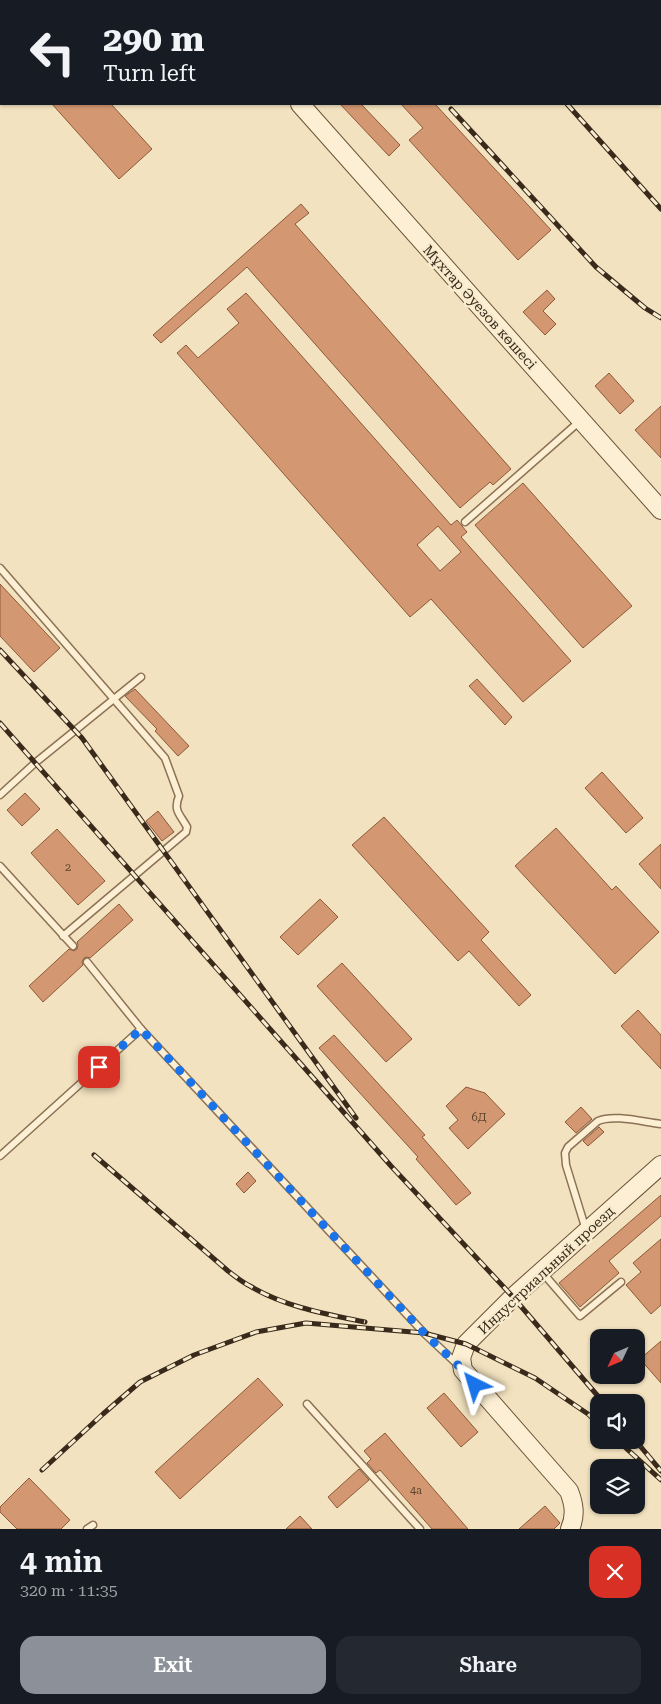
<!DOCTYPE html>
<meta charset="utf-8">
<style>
:root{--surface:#171b24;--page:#242831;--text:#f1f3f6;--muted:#9ea1a6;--accent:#8c9099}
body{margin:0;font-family:"Roboto Serif",serif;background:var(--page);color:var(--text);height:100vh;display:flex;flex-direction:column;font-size:19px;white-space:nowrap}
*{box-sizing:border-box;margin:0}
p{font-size:16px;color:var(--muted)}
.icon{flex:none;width:28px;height:28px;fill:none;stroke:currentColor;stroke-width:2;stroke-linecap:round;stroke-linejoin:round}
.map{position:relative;height:1529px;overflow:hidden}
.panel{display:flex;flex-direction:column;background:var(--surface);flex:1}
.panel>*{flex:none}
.banner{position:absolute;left:0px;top:0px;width:661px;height:105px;box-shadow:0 1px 4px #0004;background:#171b24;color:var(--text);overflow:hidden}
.needle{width:32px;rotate:226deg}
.tools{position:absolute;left:590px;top:1329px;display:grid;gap:10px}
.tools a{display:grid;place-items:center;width:55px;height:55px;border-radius:10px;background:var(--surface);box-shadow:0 1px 4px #0004;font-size:25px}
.pin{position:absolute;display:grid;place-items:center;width:42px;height:42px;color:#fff;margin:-21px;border-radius:10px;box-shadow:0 2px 8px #0006}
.me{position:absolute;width:55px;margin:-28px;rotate:320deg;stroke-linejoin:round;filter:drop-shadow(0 0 4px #0008)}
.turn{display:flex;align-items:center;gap:18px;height:105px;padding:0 20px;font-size:22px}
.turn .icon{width:65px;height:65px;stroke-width:2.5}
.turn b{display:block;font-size:35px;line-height:42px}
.round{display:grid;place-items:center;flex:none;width:52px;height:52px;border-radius:15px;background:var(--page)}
.head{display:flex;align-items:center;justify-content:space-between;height:85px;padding:0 20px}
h1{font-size:30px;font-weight:600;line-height:38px}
.action{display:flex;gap:10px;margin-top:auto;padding:10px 20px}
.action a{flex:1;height:58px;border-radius:15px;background:var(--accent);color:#fff;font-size:20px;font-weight:600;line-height:58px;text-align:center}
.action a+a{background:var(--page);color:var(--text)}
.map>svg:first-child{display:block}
.building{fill:#d39871;stroke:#8d5939;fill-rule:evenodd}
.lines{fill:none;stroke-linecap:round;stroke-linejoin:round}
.lane-casing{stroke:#8c7155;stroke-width:9}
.secondary-casing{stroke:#6e5239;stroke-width:20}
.lane{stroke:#fcefd3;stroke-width:6}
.secondary{stroke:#fcefd3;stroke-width:18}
.rail-casing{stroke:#3a2a1b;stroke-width:5}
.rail{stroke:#f8eccf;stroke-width:3;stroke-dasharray:9;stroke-linecap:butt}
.route{stroke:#1a73e8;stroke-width:9;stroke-dasharray:0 16.2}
.labels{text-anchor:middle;stroke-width:5;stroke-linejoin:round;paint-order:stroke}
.number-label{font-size:11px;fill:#604630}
.street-label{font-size:14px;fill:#3a2a1b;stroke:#f8eccf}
</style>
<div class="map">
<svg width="661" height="1529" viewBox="0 0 661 1529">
<rect width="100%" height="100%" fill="#f2e2bf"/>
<g class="building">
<polygon points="52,104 111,104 152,149 119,179"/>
<polygon points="340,104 361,104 400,145 389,156"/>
<polygon points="401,104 435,104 551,230 518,260 409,140 423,128"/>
<polygon points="301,204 309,213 295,224 511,469 493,485 490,482 460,508 247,267 161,343 153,335"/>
<polygon points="547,290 555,299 543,311 556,324 545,335 523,312"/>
<path d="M246 293 451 525 457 520 467 532 461 537 571 661 523 702 431 599 410 617 177 353 186 345 198 358 239 323 227 309ZM438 526 461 552 440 571 417 545Z"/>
<polygon points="609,373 634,401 620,414 595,386"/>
<polygon points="661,406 661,458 635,430"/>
<polygon points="523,483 632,606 583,648 475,525"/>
<polygon points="0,584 60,648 34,672 0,636"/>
<polygon points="477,679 512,717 505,725 469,686"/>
<polygon points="135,689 189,746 178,756 155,731 157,729 125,696"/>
<polygon points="602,772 643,818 626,833 585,788"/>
<polygon points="25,793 40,809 22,826 7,810"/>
<polygon points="158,811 174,832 162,841 146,821"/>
<polygon points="384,817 489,932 481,940 531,995 519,1006 469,951 458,961 352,845"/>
<polygon points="556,828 612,890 616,886 659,932 615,974 515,866"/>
<polygon points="57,829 105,881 78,905 31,853"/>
<polygon points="661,844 661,889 639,864"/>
<polygon points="320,899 338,917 298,955 280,937"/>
<polygon points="119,904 133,920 90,958 87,957 84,958 82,962 83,965 43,1002 29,986 69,949 74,951 77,949 78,945 77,942"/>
<polygon points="342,963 412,1039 386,1062 317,986"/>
<polygon points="638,1010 661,1035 661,1069 621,1026"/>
<polygon points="334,1035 425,1135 422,1137 471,1193 456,1205 416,1159 418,1157 319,1048"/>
<polygon points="466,1087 485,1093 505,1114 468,1149 449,1128 458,1120 446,1106"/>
<polygon points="581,1107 592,1119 576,1133 565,1122"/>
<polygon points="599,1127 604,1132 588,1146 583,1141"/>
<polygon points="248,1172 256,1181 244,1193 236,1184"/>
<polygon points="661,1195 661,1216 609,1261 619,1273 580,1307 559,1283"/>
<polygon points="661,1239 661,1305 651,1314 626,1285 641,1272 633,1263"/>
<polygon points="661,1341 661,1383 640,1359"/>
<polygon points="258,1378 283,1405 180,1499 155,1472"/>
<polygon points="444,1393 478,1432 461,1447 427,1408"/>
<polygon points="385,1433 468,1529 432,1529 380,1470 376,1473 367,1463 371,1459 364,1451"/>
<polygon points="359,1469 369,1480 337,1508 328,1497"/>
<polygon points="29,1478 70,1520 61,1529 17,1529 0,1512 0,1507"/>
<polygon points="545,1506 560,1523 554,1529 519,1529"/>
<polygon points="300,1516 312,1529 286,1529"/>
</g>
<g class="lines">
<defs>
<g id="lane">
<polyline points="569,0 570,1"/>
<polyline points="236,1 238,0"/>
<polyline points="660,85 661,86"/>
<polyline points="465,522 580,421"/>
<path d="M0 568 165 758 179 796C173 811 180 814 187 827L186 832 63 936"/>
<polyline points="0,795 35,763 141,677"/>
<polyline points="0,866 73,946"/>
<polyline points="87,962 141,1029 424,1333 457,1364"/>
<polyline points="0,1156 141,1029"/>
<path d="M586 1230 566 1165 565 1153 568 1147 598 1121C614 1114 643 1122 661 1124"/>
<polyline points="542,1272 580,1316 621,1282"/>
<polyline points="307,1404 420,1529"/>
<polyline points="87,1529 93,1525"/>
</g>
<g id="secondary">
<polyline points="207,0 209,1"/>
<polyline points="300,104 661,510"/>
<path d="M570 1529C576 1515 574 1504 569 1491L463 1370 461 1358 466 1344 513 1297 661 1165"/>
</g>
</defs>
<use href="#lane" class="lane-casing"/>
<use href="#secondary" class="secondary-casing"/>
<use href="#lane" class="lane"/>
<use href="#secondary" class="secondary"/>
<defs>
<g id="rail">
<polyline points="474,0 476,1"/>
<polyline points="637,0 638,1"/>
<polyline points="660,26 661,27"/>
<polyline points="567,104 661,209"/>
<polyline points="451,109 596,267 645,308 661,318"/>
<polyline points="0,650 82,738 356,1118"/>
<polyline points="0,723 391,1166 513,1297 603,1402"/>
<path d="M94 1155 228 1271C235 1276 242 1282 250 1286 285 1307 326 1314 365 1322"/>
<polyline points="617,1440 661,1480"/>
<polyline points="635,1440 661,1471"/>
<polyline points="42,1470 103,1414 140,1382 194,1355 256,1332 306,1323 424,1333 466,1344 535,1378 588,1414 599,1424"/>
</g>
</defs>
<use href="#rail" class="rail-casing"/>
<use href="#rail" class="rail"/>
</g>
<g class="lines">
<polyline class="route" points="99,1067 141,1029 424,1333 463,1370 475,1385"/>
</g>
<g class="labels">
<g class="number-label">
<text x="68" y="871">2</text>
<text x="479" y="1121">6Д</text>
<text x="416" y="1494">4а</text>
</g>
<g class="street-label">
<text transform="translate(480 307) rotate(48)" y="5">Мұхтар Әуезов көшесі</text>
<text transform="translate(546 1270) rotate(-43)" y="5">Индустриальный проезд</text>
</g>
</g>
</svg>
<div class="tools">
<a><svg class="needle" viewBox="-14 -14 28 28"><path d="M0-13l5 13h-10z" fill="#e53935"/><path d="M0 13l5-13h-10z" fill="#9ea1a6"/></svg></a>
<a><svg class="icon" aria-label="sound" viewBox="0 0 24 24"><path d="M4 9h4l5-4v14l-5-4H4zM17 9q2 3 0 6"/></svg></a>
<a><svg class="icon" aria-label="layers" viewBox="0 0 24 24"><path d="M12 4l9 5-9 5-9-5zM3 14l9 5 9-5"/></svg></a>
</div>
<div class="pin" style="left:99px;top:1067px;background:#d93025"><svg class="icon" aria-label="arrive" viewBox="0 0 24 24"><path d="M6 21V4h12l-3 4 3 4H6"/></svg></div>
<svg class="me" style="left:475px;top:1385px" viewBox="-20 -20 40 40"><path d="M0-17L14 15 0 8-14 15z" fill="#1a73e8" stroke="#fff" stroke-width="4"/></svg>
<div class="banner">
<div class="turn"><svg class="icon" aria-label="left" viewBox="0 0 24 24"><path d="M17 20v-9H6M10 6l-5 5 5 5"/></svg><div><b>290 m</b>Turn left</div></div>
</div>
</div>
<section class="panel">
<div class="head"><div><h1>4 min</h1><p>320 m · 11:35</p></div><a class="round" style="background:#d93025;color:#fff"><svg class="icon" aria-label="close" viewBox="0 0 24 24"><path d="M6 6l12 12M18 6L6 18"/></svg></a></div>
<div class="action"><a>Exit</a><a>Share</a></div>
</section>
